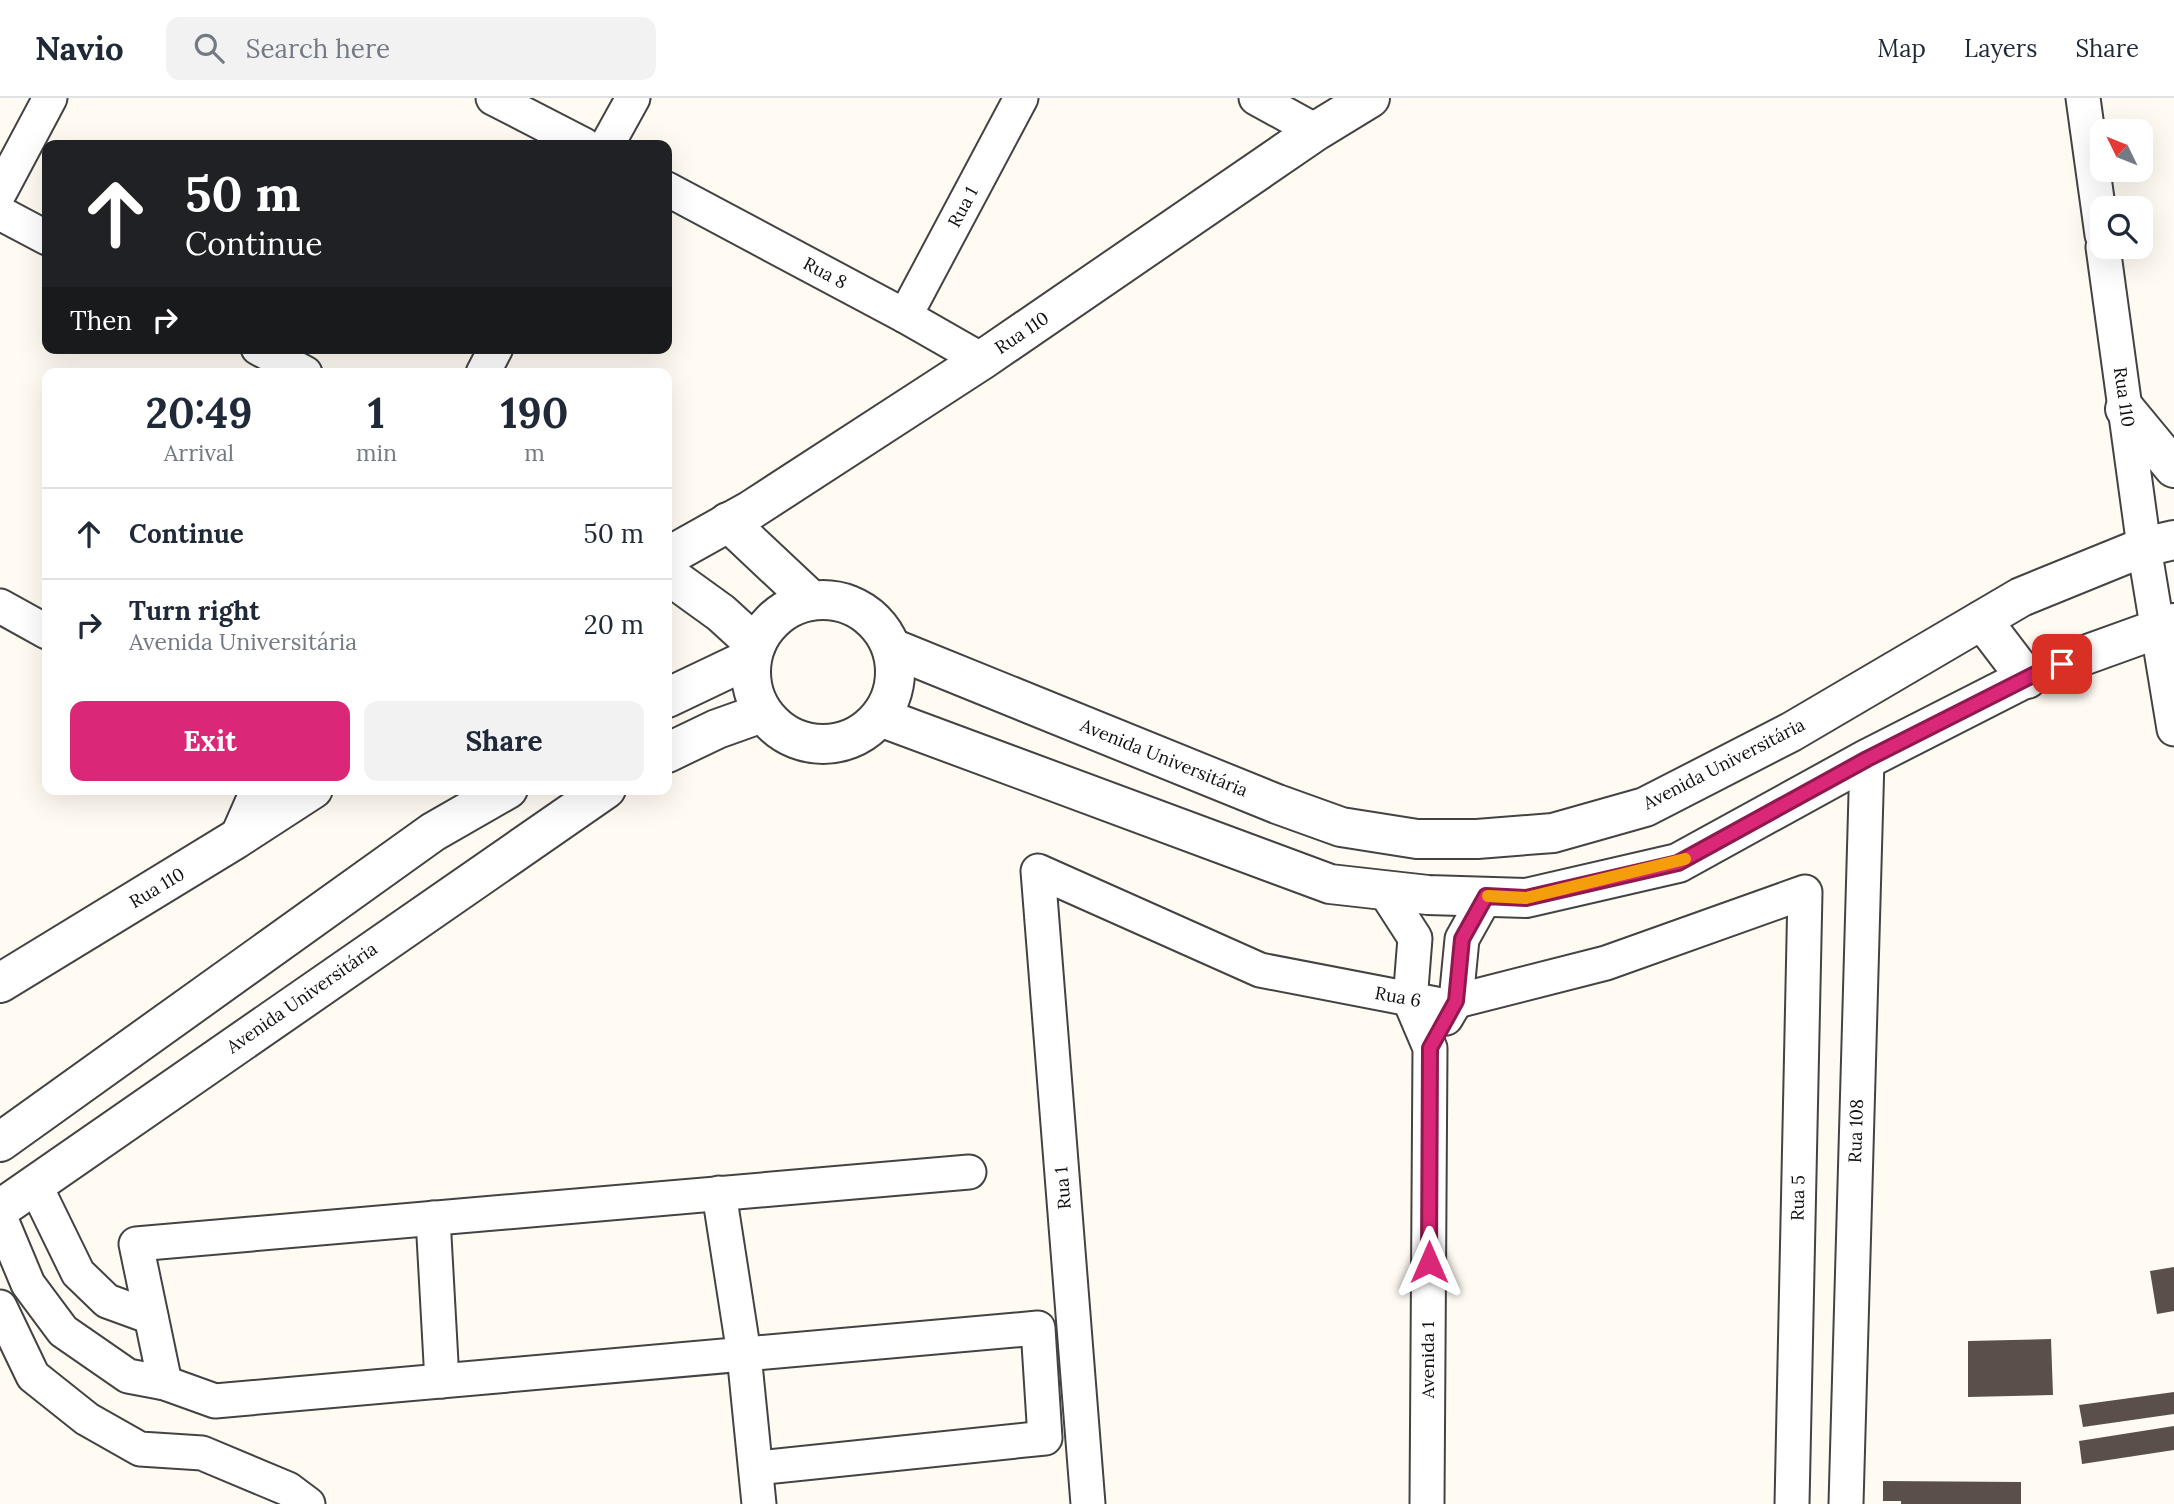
<!DOCTYPE html>
<meta charset="utf-8">
<style>
:root{--surface:#fff;--page:#f2f2f3;--text:#1f2937;--muted:#747a83;--line:#e0e1e3;--accent:#db2777}
body{margin:0;font-family:Lora,serif;background:var(--page);color:var(--text);height:100vh;display:flex;flex-direction:column;font-size:26px;white-space:nowrap}
*{box-sizing:border-box;margin:0}
p{font-size:23px;color:var(--muted)}
.icon{flex:none;width:38px;height:38px;fill:none;stroke:currentColor;stroke-width:2;stroke-linecap:round;stroke-linejoin:round}
.map{position:relative;flex:1;overflow:hidden}
.details{position:absolute;left:42px;top:270px;width:630px;height:427px;display:flex;flex-direction:column;background:var(--surface);border-radius:14px;box-shadow:0 7px 28px #0002}
.details>*{flex:none}
.banner{position:absolute;left:42px;top:42px;width:630px;height:214px;border-radius:14px;box-shadow:0 7px 28px #0002;background:#202124;color:#fff;overflow:hidden}
.needle{width:46px;rotate:313deg}
.buttons{position:absolute;left:2090px;top:21px;display:grid;gap:14px}
.buttons a{display:grid;place-items:center;width:63px;height:63px;border-radius:14px;background:var(--surface);box-shadow:0 7px 28px #0002;font-size:35px}
.pin{position:absolute;display:grid;place-items:center;width:60px;height:60px;color:#fff;margin:-30px;border-radius:14px;box-shadow:0 4px 10px #0006}
.me{position:absolute;width:77px;margin:-38px;rotate:0deg;stroke-linejoin:round;filter:drop-shadow(0 0 5px #0008)}
.turn{display:flex;align-items:center;gap:24px;height:147px;padding:0 28px;font-size:32px}
.turn .icon{width:91px;height:91px;stroke-width:2.5}
.turn b{display:block;font-size:49px;line-height:60px}
.then{display:flex;align-items:center;height:66px;padding:0 28px;background:#0003;gap:14px;font-size:26px}
.eta{display:flex;justify-content:space-evenly;align-items:center;height:119px;text-align:center}
.eta b{font-size:42px;font-weight:800;line-height:49px}
.button{display:flex;gap:14px;margin-top:auto;padding:14px 28px}
.button a{flex:1;height:80px;border-radius:14px;background:var(--accent);color:#fff;font-size:28px;font-weight:800;line-height:80px;text-align:center}
.button a+a{background:var(--page);color:var(--text)}
ul{padding:0;list-style:none}
li{display:flex;align-items:center;gap:21px;height:91px;padding:0 28px;border-top:2px solid var(--line)}
li div{flex:1}
li b{display:block;font-size:26px}
li em{font-style:normal}
header{display:flex;align-items:center;gap:42px;box-sizing:border-box;height:98px;padding:0 35px;background:var(--surface);border-bottom:2px solid var(--line)}
header strong{font-size:33px}
nav{display:flex;gap:38px;margin-inline-start:auto;font-size:24px}
.search{width:490px;height:63px;background:var(--page);display:flex;align-items:center;gap:18px;box-sizing:border-box;padding:0 24px;border-radius:14px;color:var(--muted);font-size:26px}
.map>svg:first-child{display:block}
.building{fill:#5a4f4b}
.lines{fill:none;stroke-linecap:round;stroke-linejoin:round}
.minor-casing{stroke:#434343;stroke-width:37}
.tertiary-casing{stroke:#434343;stroke-width:42}
.minor{stroke:#fff;stroke-width:33}
.tertiary{stroke:#fff;stroke-width:38}
.route-casing{stroke:#8e194d;stroke-width:18}
.route{stroke:#db2777;stroke-width:12}
.slow{stroke:#f59e0b;stroke-width:12}
.labels{text-anchor:middle;stroke-width:7;stroke-linejoin:round;paint-order:stroke}
.street-label{font-size:18px;fill:#101010;stroke:#fff}
</style>
<header>
<strong>Navio</strong>
<div class="search"><svg class="icon" aria-label="search" viewBox="0 0 24 24"><circle cx="10" cy="10" r="6"/><path d="M15 15l6 6"/></svg>Search here</div>
<nav><a>Map</a><a>Layers</a><a>Share</a></nav>
</header>
<div class="map">
<svg width="2174" height="1406" viewBox="0 0 2174 1406">
<rect width="100%" height="100%" fill="#fffbf3"/>
<g class="building">
<polygon points="2174,1169 2174,1213 2157,1216 2150,1173"/>
<polygon points="2051,1241 2053,1297 1968,1299 1968,1243"/>
<polygon points="2174,1294 2174,1316 2083,1329 2079,1307"/>
<polygon points="2174,1328 2174,1352 2082,1366 2079,1343"/>
<polygon points="1883,1383 2021,1384 2021,1406 1901,1406 1901,1403 1883,1403"/>
</g>
<g class="lines">
<defs>
<g id="minor">
<polyline points="493,0 584,47"/>
<polyline points="1256,0 1316,33"/>
<polyline points="2083,0 2102,137"/>
<polyline points="607,47 633,0"/>
<polyline points="667,91 905,218 982,262"/>
<polyline points="0,94 50,0"/>
<polyline points="0,115 47,140"/>
<polyline points="2103,149 2144,449 2174,631"/>
<polyline points="905,218 1021,0"/>
<polyline points="258,250 305,275"/>
<polyline points="483,275 496,250"/>
<polyline points="0,508 47,534"/>
<polyline points="236,741 258,691"/>
<polyline points="1384,792 1415,840 1410,903 1430,950 1427,1406"/>
<polyline points="1446,920 1456,903 1462,841 1486,798"/>
<polyline points="35,1087 78,1175 107,1203 151,1219"/>
<polyline points="719,1095 744,1256 759,1406"/>
<polyline points="0,1119 28,1186 63,1233 128,1278 165,1285 215,1303 1038,1230 1045,1340 757,1370"/>
<polyline points="433,1120 442,1283"/>
<polyline points="0,1209 33,1278 87,1321 140,1351 202,1355 288,1391 308,1406"/>
<polyline points="165,1285 136,1146 969,1074"/>
<polyline points="1088,1406 1038,773 1260,872 1441,907 1606,865 1805,794 1792,1406"/>
<polyline points="1846,1406 1867,661"/>
</g>
<g id="tertiary">
<polyline points="2125,311 2174,370"/>
<polyline points="728,424 811,502"/>
<polyline points="667,459 751,412 982,262 1316,33 1370,0"/>
<polyline points="667,476 721,515 756,547"/>
<circle cx="823" cy="574" r="72"/>
<polyline points="1982,522 2027,581"/>
<polyline points="892,550 1277,706 1341,729 1417,741 1477,741 1553,735 1645,709 1791,634 2021,499 2144,449 2174,442"/>
<polyline points="667,600 751,560"/>
<polyline points="880,619 1330,786 1428,797 1526,800 1678,765 1867,661 2038,574 2174,525"/>
<polyline points="667,655 717,631 762,615"/>
<polyline points="0,885 236,741 313,691"/>
<polyline points="0,1044 433,734 508,691"/>
<polyline points="0,1111 606,691"/>
</g>
</defs>
<use href="#minor" class="minor-casing"/>
<use href="#tertiary" class="tertiary-casing"/>
<use href="#minor" class="minor"/>
<use href="#tertiary" class="tertiary"/>
</g>
<g class="lines">
<defs>
<polyline id="route" points="1429,1164 1430,950 1456,903 1462,841 1486,798 1526,800 1678,765 1867,661 2039,574 2062,566"/>
</defs>
<use href="#route" class="route-casing"/>
<use href="#route" class="route"/>
<polyline class="slow" points="1488,798 1526,800 1685,761"/>
</g>
<g class="labels">
<g class="street-label">
<text transform="translate(963 109) rotate(-62)" y="6">Rua 1</text>
<text transform="translate(825 175) rotate(28)" y="6">Rua 8</text>
<text transform="translate(1022 235) rotate(-34)" y="6">Rua 110</text>
<text transform="translate(2124 299) rotate(82)" y="6">Rua 110</text>
<text transform="translate(1164 660) rotate(22)" y="6">Avenida Universitária</text>
<text transform="translate(1724 666) rotate(-27)" y="6">Avenida Universitária</text>
<text transform="translate(157 790) rotate(-31)" y="6">Rua 110</text>
<text transform="translate(1398 899) rotate(10)" y="6">Rua 6</text>
<text transform="translate(302 900) rotate(-35)" y="6">Avenida Universitária</text>
<text transform="translate(1856 1033) rotate(-88)" y="6">Rua 108</text>
<text transform="translate(1063 1090) rotate(-95)" y="6">Rua 1</text>
<text transform="translate(1798 1100) rotate(-89)" y="6">Rua 5</text>
<text transform="translate(1428 1262) rotate(-90)" y="6">Avenida 1</text>
</g>
</g>
</svg>
<div class="buttons">
<a><svg class="needle" viewBox="-14 -14 28 28"><path d="M0-13l5 13h-10z" fill="#e53935"/><path d="M0 13l5-13h-10z" fill="#747a83"/></svg></a>
<a><svg class="icon" aria-label="search" viewBox="0 0 24 24"><circle cx="10" cy="10" r="6"/><path d="M15 15l6 6"/></svg></a>
</div>
<div class="pin" style="left:2062px;top:566px;background:#d93025"><svg class="icon" aria-label="arrive" viewBox="0 0 24 24"><path d="M6 21V4h12l-3 4 3 4H6"/></svg></div>
<svg class="me" style="left:1429px;top:1164px" viewBox="-20 -20 40 40"><path d="M0-17L14 15 0 8-14 15z" fill="#db2777" stroke="#fff" stroke-width="4"/></svg>
<div class="banner">
<div class="turn"><svg class="icon" aria-label="ahead" viewBox="0 0 24 24"><path d="M12 20V5M6 11l6-6 6 6"/></svg><div><b>50 m</b>Continue</div></div>
<div class="then">Then<svg class="icon" aria-label="right" viewBox="0 0 24 24"><path d="M7 20v-9h11M14 6l5 5-5 5"/></svg></div>
</div>
<section class="details">
<div class="eta">
<div><b>20:49</b><p>Arrival</p></div>
<div><b>1</b><p>min</p></div>
<div><b>190</b><p>m</p></div>
</div>
<ul>
<li><svg class="icon" aria-label="ahead" viewBox="0 0 24 24"><path d="M12 20V5M6 11l6-6 6 6"/></svg><div><b>Continue</b></div><em>50 m</em></li>
<li><svg class="icon" aria-label="right" viewBox="0 0 24 24"><path d="M7 20v-9h11M14 6l5 5-5 5"/></svg><div><b>Turn right</b><p>Avenida Universitária</p></div><em>20 m</em></li>
</ul>
<div class="button"><a>Exit</a><a>Share</a></div>
</section>
</div>
